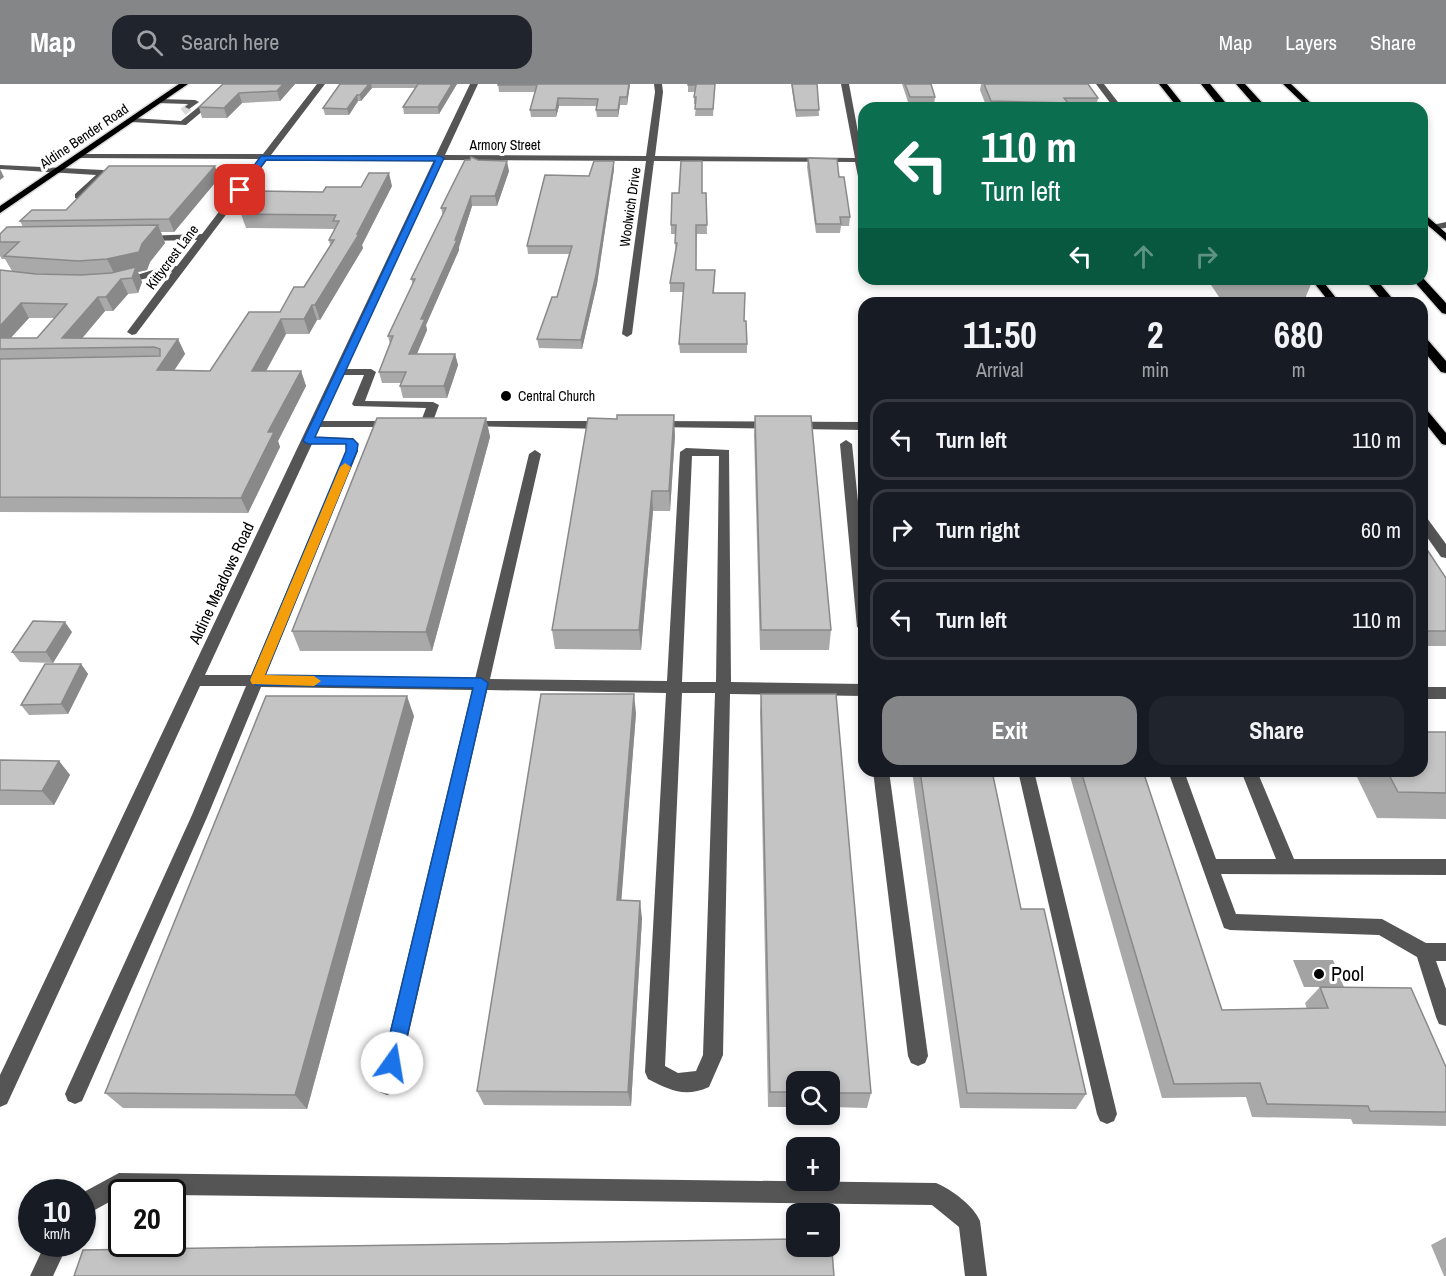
<!DOCTYPE html>
<meta charset="utf-8">
<style>
:root{--surface:#171b24;--page:#20242c;--text:#f1f3f6;--muted:#9ea1a6;--line:#363941;--accent:#858687}
body{margin:0;font-family:"Archivo Narrow",sans-serif;background:var(--page);color:var(--text);height:100vh;display:flex;flex-direction:column;font-size:22px;white-space:nowrap}
*{box-sizing:border-box;margin:0}
p{font-size:20px;color:var(--muted)}
.icon{flex:none;width:33px;height:33px;fill:none;stroke:currentColor;stroke-width:2;stroke-linecap:round;stroke-linejoin:round}
.map{position:relative;flex:1;overflow:hidden}
.side{position:absolute;left:858px;top:213px;width:570px;height:480px;display:flex;flex-direction:column;background:var(--surface);border-radius:18px;box-shadow:0 3px 9px #0003}
.side>*{flex:none}
.hud{position:absolute;left:858px;top:18px;width:570px;height:183px;border-radius:18px;box-shadow:0 3px 9px #0003;background:#0b6e4f;color:#fff;overflow:hidden}
.tools{position:absolute;left:786px;top:987px;display:grid;gap:12px}
.tools a{display:grid;place-items:center;width:54px;height:54px;border-radius:12px;background:var(--surface);box-shadow:0 3px 9px #0003;font-size:30px}
.speed{position:absolute;left:18px;top:1095px;display:flex;gap:12px;font-size:30px;font-weight:700;text-align:center}
.speed>*{display:grid;place-content:center;width:78px;height:78px;border-radius:50%;background:var(--surface);box-shadow:0 3px 9px #0003;line-height:1}
.speed small{font-size:15px;font-weight:400}
.speed .limit{border:3px solid #111;border-radius:9px;background:#fff;color:#111}
.pin{position:absolute;display:grid;place-items:center;width:51px;height:51px;color:#fff;margin:-26px;border-radius:12px;box-shadow:0 3px 9px #0006}
.me{position:absolute;width:66px;margin:-33px;rotate:13deg;stroke-linejoin:round;filter:drop-shadow(0 0 4px #0008)}
.turn{display:flex;align-items:center;gap:21px;height:126px;padding:0 24px;font-size:27px}
.turn .icon{width:78px;height:78px;stroke-width:2.5}
.turn b{display:block;font-size:42px;line-height:51px}
.lanes{display:flex;align-items:center;height:57px;padding:0 24px;background:#0003;justify-content:center;gap:30px;direction:ltr}
.lanes .off{opacity:.35}
.eta{display:flex;justify-content:space-evenly;align-items:center;height:102px;text-align:center}
.eta b{font-size:36px;font-weight:700;line-height:42px}
.primary-button{display:flex;gap:12px;margin-top:auto;padding:12px 24px}
.primary-button a{flex:1;height:69px;border-radius:18px;background:var(--accent);color:#fff;font-size:24px;font-weight:700;line-height:69px;text-align:center}
.primary-button a+a{background:var(--page);color:var(--text)}
ul{padding:0;list-style:none}
li{display:flex;align-items:center;gap:18px;height:81px;margin:0 12px 9px;padding:0 12px;border:3px solid var(--line);border-radius:18px}
li div{flex:1}
li b{display:block;font-size:22px}
li em{font-style:normal}
header{display:flex;align-items:center;gap:36px;box-sizing:border-box;height:84px;padding:0 30px;background:var(--accent);color:#fff}
header strong{font-size:28px}
nav{display:flex;gap:33px;margin-inline-start:auto;font-size:21px}
.search{width:420px;height:54px;background:var(--page);display:flex;align-items:center;gap:15px;box-sizing:border-box;padding:0 21px;border-radius:18px;color:var(--muted);font-size:22px}
.map>svg:first-child{display:block}
.water{fill:#a3a3a3}
.lines{fill:none;stroke-linecap:round;stroke-linejoin:round}
.minor-tunnel{stroke:#d9d9d9;stroke-width:8;stroke-dasharray:8 4;stroke-linecap:butt}
.major-casing{stroke:#dbdbdb;stroke-width:3}
.highway-casing{stroke:#dbdbdb;stroke-width:3}
.minor{fill:#555;fill-rule:evenodd}
.major{fill:#000;fill-rule:evenodd}
.highway{fill:#000;fill-rule:evenodd}
.wall{fill:#a9a9a9;fill-rule:evenodd}
.shaded-wall{fill:#898989}
.building{fill:#c4c4c4;stroke:#898989;stroke-width:1.5}
.route{fill:#1a73e8;stroke:#114b97;stroke-width:1.5}
.slow{fill:#f59e0b}
.poi-dot{fill:#000;stroke:#fff;stroke-width:2}
.labels{text-anchor:middle;stroke-width:6;stroke-linejoin:round;paint-order:stroke}
.far-street-label{font-size:14px;fill:#000;stroke:#fff}
.far-poi-label{font-size:14px;fill:#000;stroke:#fff;text-anchor:start}
.street-label{font-size:16px;fill:#000;stroke:#fff}
.near-poi-label{font-size:20px;fill:#000;stroke:#fff;text-anchor:start}
</style>
<header>
<strong>Map</strong>
<div class="search"><svg class="icon" aria-label="search" viewBox="0 0 24 24"><circle cx="10" cy="10" r="6"/><path d="M15 15l6 6"/></svg>Search here</div>
<nav><a>Map</a><a>Layers</a><a>Share</a></nav>
</header>
<div class="map">
<svg width="1446" height="1192" viewBox="0 0 1446 1192">
<rect width="100%" height="100%" fill="#fff"/>
<polygon class="water" points="1293,876 1333,876 1344,903 1304,903"/>
<g class="lines">
<polyline class="minor-tunnel" points="183,28 189,23"/>
<defs>
<g id="major">
<polygon points="179,0 188,0 0,129 0,122"/>
<polygon points="1159,0 1167,0 1186,24 1178,24"/>
<polygon points="1283,0 1291,0 1316,24 1308,24"/>
<polygon points="1422,128 1446,149 1446,157 1422,136"/>
<polygon points="1311,195 1321,195 1340,219 1330,219"/>
<polygon points="1422,324 1426,325 1446,349 1446,361 1442,360 1422,335"/>
</g>
<g id="highway">
<polygon points="1201,0 1210,0 1230,24 1220,24"/>
<polygon points="1236,0 1245,0 1267,24 1257,24"/>
<polygon points="1422,193 1446,219 1446,230 1442,229 1412,195 1422,195"/>
<polygon points="1364,195 1376,195 1396,219 1384,219"/>
<polygon points="1422,253 1426,254 1446,277 1446,289 1441,288 1422,265"/>
</g>
</defs>
<use href="#major" class="major-casing"/>
<use href="#highway" class="highway-casing"/>
<g class="minor">
<polygon points="227,0 235,0 186,41 131,38 127,36 131,34 181,37"/>
<path d="M317 0H325L271 71H436L470 0H478L445 71 646 72 655 8 654 0H662L663 8 655 72 855 74 841 0H849L864 80V105L860 102 855 78 654 77 632 250 627 253 622 250 646 77 442 76 346 285H371L376 288 365 317 433 318 439 321 432 340 426 343 420 340 426 324 354 322 352 320 364 291H343L322 337H394L400 340 394 343H319L315 353 353 354 358 360V367L266 591 475 595 529 370 535 366 541 370 490 595 667 597 680 368 686 364 729 366 731 598 864 600V612L730 610 723 971 709 1003C684 1014 670 1006 648 995L645 988 666 609 487 606 397 1001 394 1008 387 1011 380 1008 377 1001 472 606 261 603 208 731 82 1017 75 1020 68 1017 65 1010 68 1003 192 731 246 602H200L7 1020 0 1023V991L434 76 268 75 136 250 132 251 127 248 172 188 123 200 118 197 159 184 177 182 197 156 144 157 141 156V152L202 150 259 75 78 74 74 72 78 70H263ZM312 360H346V367L251 591H205ZM692 372H719L716 598H682ZM682 609H715L703 971 696 987 678 989 665 982Z"/>
<polygon points="1096,0 1104,0 1121,22 1120,24 1114,24"/>
<polygon points="159,15 195,16 199,18 189,25 185,23 188,20 156,19"/>
<polygon points="0,81 103,86 107,89 78,115 75,114 75,110 96,91 0,85"/>
<polygon points="1446,138 1446,144 1433,145 1428,142"/>
<polygon points="1281,195 1292,195 1311,219 1301,219"/>
<polygon points="469,337 607,337 613,341 607,345 465,342 463,340"/>
<polygon points="655,337 864,338 864,346 651,343 651,339"/>
<polygon points="846,356 852,360 864,475 864,548 857,543 840,360"/>
<polygon points="1422,433 1427,434 1446,460 1446,474 1441,473 1422,446"/>
<rect x="1422" y="603" width="24" height="12"/>
<polygon points="873,687 889,687 928,972 925,979 918,982 911,979 908,972"/>
<polygon points="1018,687 1034,687 1117,1030 1114,1037 1107,1040 1100,1037 1097,1030"/>
<polygon points="1168,687 1184,687 1216,775 1276,775 1241,687 1257,687 1294,775 1446,775 1446,791 1221,790 1236,830 1382,835 1426,859 1446,859 1446,877 1436,877 1446,905 1446,942 1439,940 1436,933 1417,873 1379,851 1230,846 1224,844"/>
<path d="M119 1089 936 1099C951 1105 974 1122 980 1137L987 1192H965L959 1143 932 1121 172 1111V1108H122V1111L82 1133V1109Z"/>
<polygon points="45,1160 68,1160 53,1192 30,1192"/>
</g>
<use href="#major" class="major"/>
<use href="#highway" class="highway"/>
</g>
<g class="wall">
<polygon points="223,0 295,0 280,17 242,19 227,34 202,34 199,23"/>
<polygon points="340,0 457,0 439,30 404,30 403,23 416,4 372,4 361,17 358,17 349,31 325,31 323,24"/>
<polygon points="498,0 630,0 627,21 620,21 618,33 597,33 596,26 597,22 559,22 556,33 531,33 530,26 535,8 499,8"/>
<polygon points="688,0 715,0 713,32 695,32 696,20 694,20 694,8 688,8"/>
<polygon points="791,0 817,0 819,32 796,33"/>
<polygon points="902,0 931,0 935,13 934,21 909,21"/>
<polygon points="981,0 1088,0 1098,14 1096,24 987,24 980,6"/>
<polygon points="808,74 839,93 850,133 849,142 841,142 840,149 816,149 807,83"/>
<polygon points="614,77 614,85 597,200 582,265 539,264 537,255 557,213 569,170 528,170 527,162 589,92"/>
<polygon points="509,87 497,122 472,122 459,163 459,166 426,241 427,246 417,270 455,270 458,281 447,314 403,314 400,302 402,299 382,299 379,288 390,260 388,252 413,200 411,195 443,132 441,124"/>
<path d="M219 94 174 148H161L165 159 150 178 147 186 138 188 142 198 138 209 128 210 113 227H105L82 254 178 255 185 270 174 286 210 287 280 228 304 203 330 161 329 156 335 145 246 144 241 130 323 108 392 102 362 161 363 164 320 236H317L309 250H286L266 287H301L306 302 278 357 280 363 248 429 0 428V186L12 187 5 175H2L0 172V150L23 143 20 137 66 126ZM29 234H55L37 254H11Z"/>
<polygon points="702,109 706,109 707,150 697,150 696,186 715,186 714,209 744,237 747,260 747,269 680,269 679,260 684,208 670,208 670,199 676,167 675,159 675,150 671,150 671,141"/>
<polygon points="1207,195 1312,195 1313,196 1303,219 1223,219"/>
<polygon points="755,332 831,546 829,566 760,566 754,351"/>
<polygon points="486,334 490,353 432,567 300,567 292,547"/>
<polygon points="675,351 670,427 653,427 641,566 555,565 552,546"/>
<polygon points="1422,458 1446,494 1446,562 1422,562"/>
<polygon points="72,548 53,579 20,578 12,568"/>
<polygon points="81,580 88,590 68,630 29,631 21,621"/>
<polygon points="761,610 871,1009 867,1024 830,1023 830,998 796,998 796,1023 768,1023 760,629"/>
<polygon points="636,629 621,816 642,834 631,1022 484,1021 477,1007"/>
<polygon points="414,632 307,1025 123,1024 105,1009"/>
<polygon points="1446,648 1446,735 1377,734 1354,687 1422,687"/>
<polygon points="0,676 59,677 70,691 54,721 0,721"/>
<polygon points="912,687 992,687 1021,825 1086,1010 1076,1025 960,1024"/>
<polygon points="1072,687 1143,687 1222,926 1307,925 1305,919 1320,903 1446,983 1446,1042 1353,1040 1351,1035 1252,1033 1246,1013 1162,1014 1070,692"/>
<polygon points="1446,1153 1446,1192 1444,1192 1431,1161"/>
</g>
<g class="shaded-wall">
<polygon points="283,0 295,0 280,17 277,7"/>
<polygon points="369,0 371,0 372,4 361,17 360,11"/>
<polygon points="452,0 457,0 439,30 438,23"/>
<polygon points="629,0 630,0 627,21 627,13"/>
<polygon points="239,9 242,19 227,34 224,24"/>
<polygon points="357,11 358,17 349,31 347,25"/>
<polygon points="620,13 620,21 618,33 618,26"/>
<polygon points="558,14 559,22 556,33 556,26"/>
<polygon points="507,77 509,87 497,122 495,112"/>
<polygon points="614,77 614,85 597,200 582,265 581,256"/>
<polygon points="215,82 219,94 174,148 169,135"/>
<polygon points="0,85 4,93 0,96"/>
<polygon points="389,89 392,102 362,161 363,164 320,236 315,221 357,150"/>
<polygon points="471,112 472,122 459,163 459,166 426,241 427,246 412,281 409,270 421,235 455,156"/>
<polygon points="158,141 165,159 150,178 147,186 138,188 142,198 138,209 132,194 116,193 107,175 142,160"/>
<polygon points="121,195 128,210 113,227 106,213"/>
<polygon points="98,213 105,227 74,264 62,254"/>
<polygon points="21,219 29,234 0,265 0,242"/>
<polygon points="312,221 317,236 309,250 304,235"/>
<polygon points="281,235 286,250 258,302 252,287"/>
<polygon points="178,255 185,270 164,302 157,286"/>
<polygon points="455,270 458,281 447,314 444,302"/>
<polygon points="301,287 306,302 278,357 280,363 248,429 241,414 268,348"/>
<polygon points="674,331 675,351 670,427 669,407"/>
<polygon points="486,334 490,353 432,567 426,548"/>
<polygon points="652,407 653,427 641,566 639,546"/>
<polygon points="65,538 72,548 53,579 46,568"/>
<polygon points="81,580 88,590 68,630 61,620"/>
<polygon points="634,610 636,629 620,834 617,816"/>
<polygon points="407,612 414,632 307,1025 295,1011"/>
<polygon points="59,677 70,691 54,721 42,707"/>
<polygon points="640,817 642,834 631,1022 628,1008"/>
</g>
<g class="building">
<polygon points="223,0 283,0 277,7 239,9 224,24 199,23"/>
<polygon points="340,0 369,0 360,11 357,11 347,25 323,24"/>
<polygon points="418,0 452,0 438,23 403,23"/>
<polygon points="498,0 629,0 627,13 620,13 618,26 596,26 598,15 558,14 556,26 530,26 537,1 498,1"/>
<polygon points="688,0 715,0 713,25 695,25 696,13 694,13 696,1 688,1"/>
<polygon points="792,0 817,0 819,26 796,26"/>
<polygon points="905,0 931,0 935,13 910,13"/>
<polygon points="984,0 1088,0 1098,14 1064,14 1068,19 991,17"/>
<polygon points="471,73 478,76 507,77 495,112 471,112 455,156 457,156 421,235 425,235 409,270 455,270 444,302 400,302 406,288 379,288 393,252 388,252 415,195 411,195 446,124 441,124 465,76 470,76"/>
<polygon points="808,74 837,75 839,93 844,93 850,133 840,133 841,140 816,140"/>
<polygon points="594,77 614,77 596,191 581,256 537,255 552,213 557,213 572,162 527,162 545,91 589,92"/>
<polygon points="681,77 702,77 702,109 706,109 707,141 696,141 696,186 715,186 713,209 745,209 744,237 746,237 747,260 679,260 684,199 670,199 677,159 675,159 676,141 671,141 672,109 679,109"/>
<polygon points="109,82 215,82 169,135 20,137 32,126 66,126"/>
<polygon points="369,89 389,89 357,150 359,150 315,221 312,221 304,235 281,235 252,287 301,287 268,348 274,348 241,414 0,413 0,275 160,272 160,265 154,263 0,265 0,254 37,254 67,220 21,219 0,242 0,186 36,190 81,191 111,189 136,183 132,194 121,195 106,213 98,213 62,254 178,255 157,286 210,287 249,228 280,228 294,203 304,203 334,156 329,156 339,137 333,137 336,131 241,130 258,107 323,108 326,103 361,103"/>
<polygon points="158,141 142,160 139,168 107,175 78,177 4,172 19,158 0,158 0,150 7,143"/>
<polygon points="1234,195 1312,195 1313,196 1235,196"/>
<polygon points="617,331 674,331 669,407 652,407 639,546 552,546 588,334 617,335"/>
<polygon points="755,332 811,332 831,546 761,546"/>
<polygon points="377,334 486,334 426,548 292,547"/>
<polygon points="1422,458 1446,494 1446,547 1422,547"/>
<polygon points="33,537 65,538 46,568 12,568"/>
<polygon points="45,580 81,580 61,620 21,621"/>
<polygon points="541,610 634,610 617,816 640,817 628,1008 477,1007"/>
<polygon points="761,610 836,610 871,1009 830,1009 830,998 796,998 796,1008 770,1008"/>
<polygon points="266,612 407,612 295,1011 105,1009"/>
<polygon points="1422,648 1446,648 1446,709 1398,708 1387,687 1422,687"/>
<polygon points="0,676 59,677 42,707 0,706"/>
<polygon points="920,687 992,687 1021,825 1044,825 1086,1010 967,1009"/>
<polygon points="1081,687 1143,687 1222,926 1328,924 1320,903 1411,904 1446,983 1446,1028 1370,1027 1368,1022 1267,1020 1260,999 1174,1000"/>
<polygon points="796,1155 796,1162 830,1162 830,1155 831,1155 834,1192 74,1192 83,1166"/>
</g>
<polygon class="route" points="261,72 440,72 444,74 315,353 353,355 358,360 357,367 265,591 481,594 488,599 401,979 398,985 392,988 386,985 383,979 473,604 256,601 250,596 346,367 346,360 308,360 303,357 435,77 266,76 243,107 237,107 236,106"/>
<polygon class="slow" points="345,379 351,383 265,591 314,592 321,597 314,602 252,600 250,596 340,383"/>
<g class="poi-dot">
<circle cx="506" cy="312" r="6"/>
<circle cx="1319" cy="890" r="6"/>
</g>
<g class="labels">
<g class="far-street-label">
<text transform="translate(84 52) rotate(-34)" y="5">Aldine Bender Road</text>
<text x="505" y="66">Armory Street</text>
<text transform="translate(630 123) rotate(-82)" y="5">Woolwich Drive</text>
<text transform="translate(172 173) rotate(-53)" y="5">Kittycrest Lane</text>
</g>
<g class="far-poi-label">
<text x="518" y="317">Central Church</text>
</g>
<g class="street-label">
<text transform="translate(221 499) rotate(-65)" y="6">Aldine Meadows Road</text>
</g>
<g class="near-poi-label">
<text x="1331" y="897">Pool</text>
</g>
</g>
</svg>
<div class="tools">
<a><svg class="icon" aria-label="search" viewBox="0 0 24 24"><circle cx="10" cy="10" r="6"/><path d="M15 15l6 6"/></svg></a>
<a>+</a>
<a>−</a>
</div>
<div class="speed"><div>10<small>km/h</small></div><div class="limit">20</div></div>
<div class="pin" style="left:240px;top:106px;background:#d93025"><svg class="icon" aria-label="arrive" viewBox="0 0 24 24"><path d="M6 21V4h12l-3 4 3 4H6"/></svg></div>
<svg class="me" style="left:392px;top:979px" viewBox="-20 -20 40 40"><circle r="19" fill="#fff"/><path d="M0-13L10 11 0 6-10 11z" fill="#1a73e8"/></svg>
<div class="hud">
<div class="turn"><svg class="icon" aria-label="left" viewBox="0 0 24 24"><path d="M17 20v-9H6M10 6l-5 5 5 5"/></svg><div><b>110 m</b>Turn left</div></div>
<div class="lanes"><svg class="icon" aria-label="left" viewBox="0 0 24 24"><path d="M17 20v-9H6M10 6l-5 5 5 5"/></svg><svg class="icon off" aria-label="ahead" viewBox="0 0 24 24"><path d="M12 20V5M6 11l6-6 6 6"/></svg><svg class="icon off" aria-label="right" viewBox="0 0 24 24"><path d="M7 20v-9h11M14 6l5 5-5 5"/></svg></div>
</div>
<section class="side">
<div class="eta">
<div><b>11:50</b><p>Arrival</p></div>
<div><b>2</b><p>min</p></div>
<div><b>680</b><p>m</p></div>
</div>
<ul>
<li><svg class="icon" aria-label="left" viewBox="0 0 24 24"><path d="M17 20v-9H6M10 6l-5 5 5 5"/></svg><div><b>Turn left</b></div><em>110 m</em></li>
<li><svg class="icon" aria-label="right" viewBox="0 0 24 24"><path d="M7 20v-9h11M14 6l5 5-5 5"/></svg><div><b>Turn right</b></div><em>60 m</em></li>
<li><svg class="icon" aria-label="left" viewBox="0 0 24 24"><path d="M17 20v-9H6M10 6l-5 5 5 5"/></svg><div><b>Turn left</b></div><em>110 m</em></li>
</ul>
<div class="primary-button"><a>Exit</a><a>Share</a></div>
</section>
</div>
